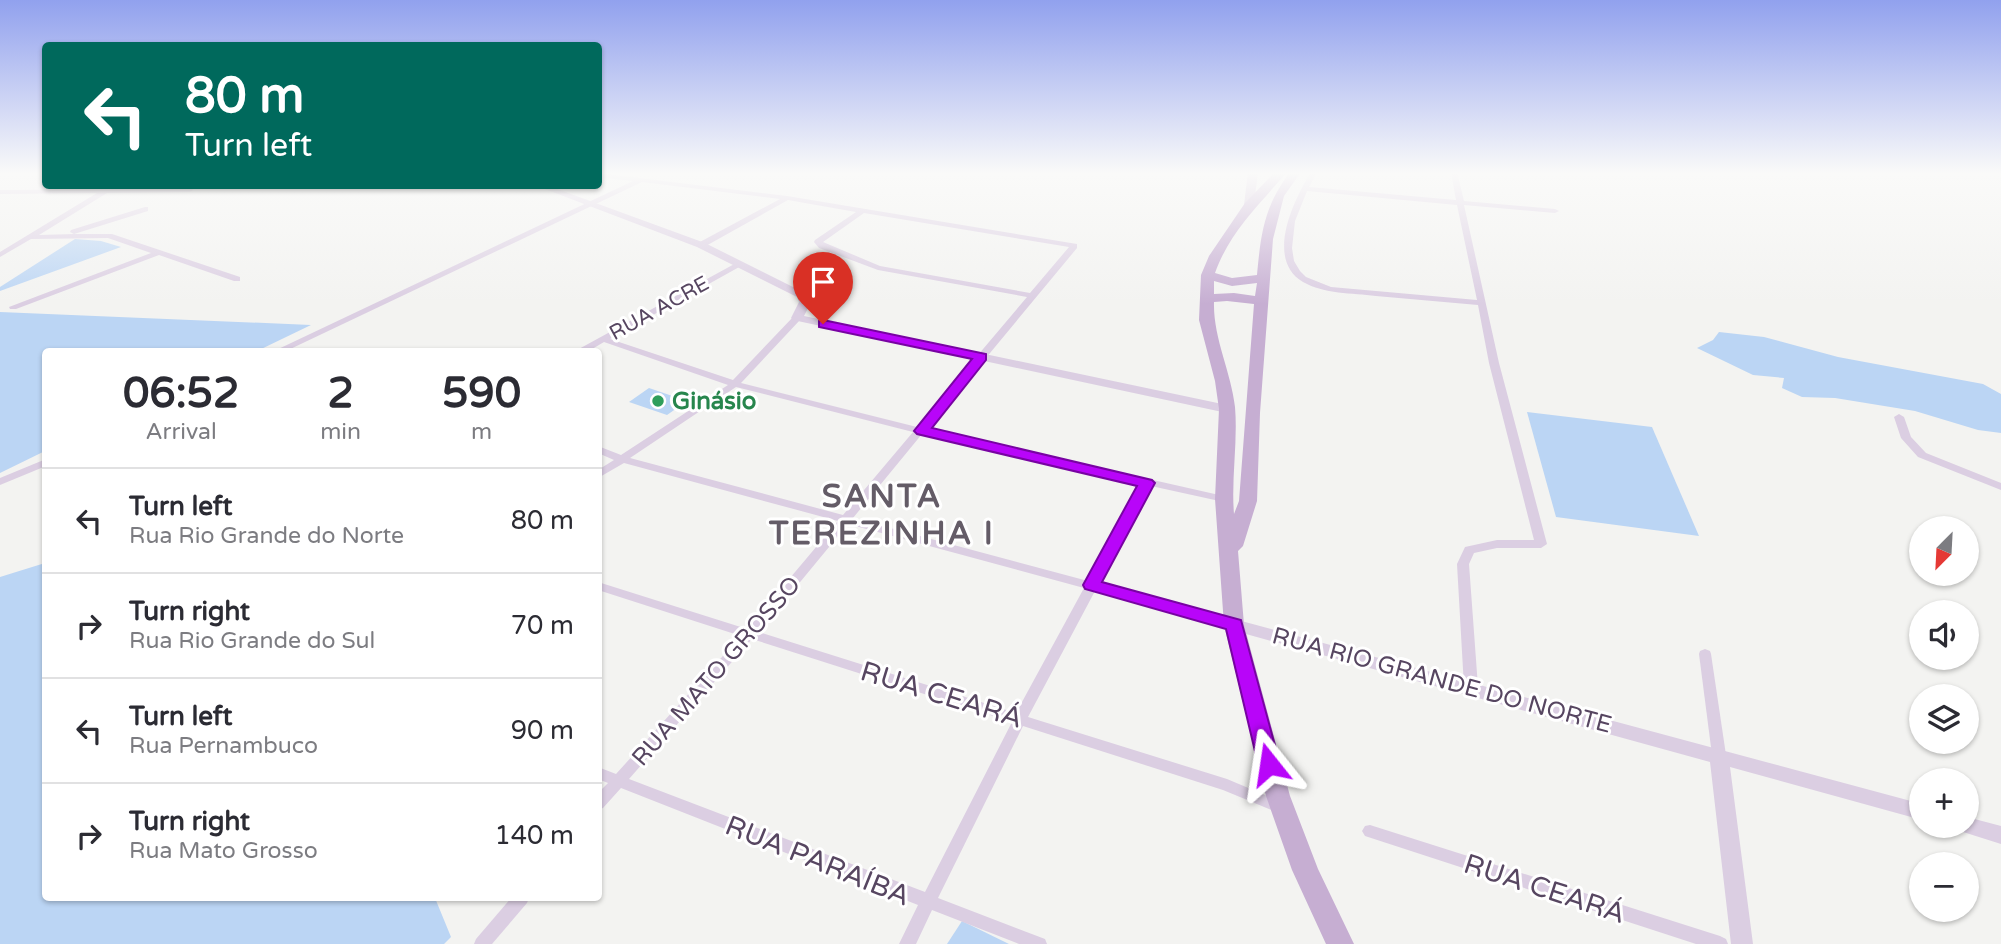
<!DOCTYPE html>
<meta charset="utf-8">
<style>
:root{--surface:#fff;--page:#f2f2f3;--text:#2b2b33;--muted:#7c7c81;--line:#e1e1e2}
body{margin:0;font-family:"Varela Round",sans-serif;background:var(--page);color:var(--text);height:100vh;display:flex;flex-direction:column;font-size:26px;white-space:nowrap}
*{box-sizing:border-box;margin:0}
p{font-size:23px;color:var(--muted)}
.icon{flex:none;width:38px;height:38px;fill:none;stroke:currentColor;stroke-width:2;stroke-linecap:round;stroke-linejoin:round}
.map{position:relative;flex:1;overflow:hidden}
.details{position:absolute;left:42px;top:348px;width:560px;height:553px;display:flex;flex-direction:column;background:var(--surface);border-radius:7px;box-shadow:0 2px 5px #0004}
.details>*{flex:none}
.hud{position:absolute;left:42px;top:42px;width:560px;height:147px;border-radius:7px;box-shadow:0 2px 5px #0004;background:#00695c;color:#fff;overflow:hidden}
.needle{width:46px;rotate:204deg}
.tools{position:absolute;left:1909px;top:516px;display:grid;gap:14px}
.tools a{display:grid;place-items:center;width:70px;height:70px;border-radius:50%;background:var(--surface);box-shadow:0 2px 5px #0004;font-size:35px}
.pin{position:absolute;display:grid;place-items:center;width:60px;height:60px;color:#fff;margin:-72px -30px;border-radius:50% 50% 50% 0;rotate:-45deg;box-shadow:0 0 7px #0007}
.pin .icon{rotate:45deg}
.me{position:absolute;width:77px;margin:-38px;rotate:345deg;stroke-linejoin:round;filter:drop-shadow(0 0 5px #0008)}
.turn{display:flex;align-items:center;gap:24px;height:147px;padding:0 28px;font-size:32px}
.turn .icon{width:91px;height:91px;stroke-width:2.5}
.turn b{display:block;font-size:49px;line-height:60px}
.eta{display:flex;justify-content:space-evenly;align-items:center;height:119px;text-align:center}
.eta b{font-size:42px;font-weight:700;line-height:49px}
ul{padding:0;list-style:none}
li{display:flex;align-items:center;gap:21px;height:105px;padding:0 28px;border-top:2px solid var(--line)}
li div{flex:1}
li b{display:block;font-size:26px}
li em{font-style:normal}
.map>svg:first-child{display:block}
.green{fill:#bbd5f4}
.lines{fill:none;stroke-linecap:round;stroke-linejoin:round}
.minor{fill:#dbcee2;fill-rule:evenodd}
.tertiary{fill:#dbcee2;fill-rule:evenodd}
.secondary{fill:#d3c2db;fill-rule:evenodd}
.primary{fill:#c6aed2;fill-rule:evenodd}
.route{fill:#b805f9;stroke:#7803a2;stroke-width:2}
.leisure-dot{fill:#2e9e5b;stroke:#fff;stroke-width:2.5}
.labels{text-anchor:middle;stroke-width:6;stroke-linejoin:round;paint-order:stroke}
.far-street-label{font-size:21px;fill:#574661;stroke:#fff}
.leisure-label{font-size:24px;font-weight:bold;fill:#27864d;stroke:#fff;text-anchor:start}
.street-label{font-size:24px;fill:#574661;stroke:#fff}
.near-street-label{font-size:28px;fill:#574661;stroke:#fff}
.district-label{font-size:32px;font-weight:bold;letter-spacing:2px;fill:#645c67;stroke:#fff}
</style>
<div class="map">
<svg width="2001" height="944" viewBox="0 0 2001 944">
<rect width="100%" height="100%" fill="#f3f3f1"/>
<g class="green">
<polygon points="75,239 101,241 121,247 0,291 0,287"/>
<polygon points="0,312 311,325 255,352 46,352 45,451 0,473"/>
<polygon points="1719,332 1764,337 1838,357 1983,384 2001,394 2001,433 1978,430 1915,411 1835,398 1802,397 1782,388 1784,378 1753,375 1697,348 1713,340"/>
<polygon points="649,388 687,401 667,415 629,402"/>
<polygon points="1527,412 1652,427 1699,536 1556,517"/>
<polygon points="45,563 46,898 435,898 451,937 444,944 0,944 0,577"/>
<polygon points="962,921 1009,944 947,944"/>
</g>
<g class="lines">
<g class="minor">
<path d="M1311 172H1317L1309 187 1456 200 1451 172H1457L1464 201 1555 209 1559 211 1555 213 1464 205 1499 363 1547 544 1541 548H1497L1474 553 1469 564 1478 687 1476 690 1471 692 1466 690 1464 687 1457 564 1465 547 1497 540H1534L1489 363 1478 305C1444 302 1410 299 1376 296 1352 293 1324 294 1303 282 1264 259 1295 198 1311 172ZM1307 191 1457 205 1477 300 1331 287 1306 277 1300 271 1294 261 1292 248 1295 221Z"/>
<path d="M598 173 787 196 1077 244V248L927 429 1228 497 1229 499 1228 501 1224 502 1151 486 1099 584 1234 621 1238 622 1240 625 1238 628 1234 629 1095 591 1028 717 1227 779 1286 804 1288 808 1286 812 1281 814 1223 790 1023 726 938 898 1045 939 1047 944H1019L932 910 916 944H899L918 905 621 788 603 808 598 810V793L608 783 598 779V767L616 774 741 636 598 590V582L747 629 838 521 624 463 598 478V470L614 460 598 453V446L621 455 728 385 604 342 587 352H576L577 350 738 262 742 264 741 266 610 339 733 380 794 316H800V320L741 383 917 427 1027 297 878 270 819 248 814 242 815 240 856 212 788 200 704 247H698V243L780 199 642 182 284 352H272L633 181 598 177ZM864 213 1069 247 1030 293 880 266 823 242ZM736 387 913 432 843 515 630 458ZM922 434 1141 484 1088 581 853 518ZM848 524 1084 588 1016 713 759 632ZM752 639 1012 722 925 892 629 779Z"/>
<polygon points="192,189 193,190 190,192 107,193 39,235 74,234 70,232 71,230 145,207 148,207 148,211 74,234 112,234 240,277 240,281 234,281 159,255 16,309 10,309 9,307 151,253 108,238 31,239 0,257 0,252 97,193 0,194 0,190"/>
<polygon points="1899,414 1904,417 1911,437 1926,453 2001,483 2001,490 1918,457 1901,438 1894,417"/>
<polygon points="46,459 46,466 0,485 0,478"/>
<polygon points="1705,649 1710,651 1711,654 1726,755 1724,759 1719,761 1714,759 1712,755 1699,654 1700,651"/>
<polygon points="1370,825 1720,936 1726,939 1728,944 1696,944 1365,836 1362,831 1365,826"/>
<polygon points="511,898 529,898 527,903 492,944 474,944 476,939"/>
</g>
<g class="tertiary">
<polygon points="537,186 549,186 705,243 805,293 811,302 804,316 1227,405 1233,409 1227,413 793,320 791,318 799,302 797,297 697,247"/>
<polygon points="1234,619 1922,804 1922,820 1730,767 1753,944 1731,944 1710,762 1228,629 1226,625 1228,621"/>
<polygon points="1967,817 2001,826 2001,844 1960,831 1957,826 1967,826"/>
</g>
<polygon class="secondary" points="1248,172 1258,172 1254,205 1249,208 1244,205"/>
<path class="primary" d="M1275 172H1287C1259 205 1230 231 1215 273L1232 278 1257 275C1261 232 1264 207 1290 172H1301L1284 196 1273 239 1260 413 1257 501 1243 546 1238 551 1244 625 1290 796 1318 869 1354 944H1326L1292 870 1266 796 1224 625 1215 499 1219 409 1215 381 1199 320 1201 275 1209 256 1245 203ZM1214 281 1232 286 1257 283 1255 296 1234 293 1214 294ZM1227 301 1254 304 1239 501 1234 514C1231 479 1238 442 1235 407 1231 371 1213 338 1214 302Z"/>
</g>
<linearGradient id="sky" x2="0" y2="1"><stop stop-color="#91a1ee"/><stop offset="0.57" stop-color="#fafaf9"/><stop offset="1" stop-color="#fafaf9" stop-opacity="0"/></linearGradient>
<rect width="2001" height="304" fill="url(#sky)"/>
<polygon class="route" points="823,320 986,354 986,360 932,428 1152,480 1155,483 1102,582 1241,620 1280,764 1277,770 1269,772 1261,770 1258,764 1226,629 1085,589 1083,585 1137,486 917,434 914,431 917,427 972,359 819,327 819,321"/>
<circle class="leisure-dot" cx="658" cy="401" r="7"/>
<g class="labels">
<g class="far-street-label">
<text transform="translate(659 308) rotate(-29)" y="7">RUA ACRE</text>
</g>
<g class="leisure-label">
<text x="672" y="409">Ginásio</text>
</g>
<g class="street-label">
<text transform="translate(716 671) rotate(-49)" y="8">RUA MATO GROSSO</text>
<text transform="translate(1442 680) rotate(15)" y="8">RUA RIO GRANDE DO NORTE</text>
</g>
<g class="near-street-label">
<text transform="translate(942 694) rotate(17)" y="10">RUA CEARÁ</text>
<text transform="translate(818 860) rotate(22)" y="10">RUA PARAÍBA</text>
<text transform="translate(1545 888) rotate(18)" y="10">RUA CEARÁ</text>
</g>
<g class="district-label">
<text x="882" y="507">SANTA<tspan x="882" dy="37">TEREZINHA I</tspan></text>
</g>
</g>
</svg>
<div class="tools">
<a><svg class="needle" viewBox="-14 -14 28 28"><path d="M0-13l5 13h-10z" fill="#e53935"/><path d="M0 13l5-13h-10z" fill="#7c7c81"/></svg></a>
<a><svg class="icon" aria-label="sound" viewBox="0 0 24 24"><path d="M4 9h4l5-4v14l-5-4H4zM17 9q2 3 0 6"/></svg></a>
<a><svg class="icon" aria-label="layers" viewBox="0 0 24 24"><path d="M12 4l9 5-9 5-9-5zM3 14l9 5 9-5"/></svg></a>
<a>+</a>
<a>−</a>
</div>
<div class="pin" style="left:823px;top:324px;background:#d93025"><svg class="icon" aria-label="arrive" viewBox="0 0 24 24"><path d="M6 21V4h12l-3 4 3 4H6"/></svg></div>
<svg class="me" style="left:1269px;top:764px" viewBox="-20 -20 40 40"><path d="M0-17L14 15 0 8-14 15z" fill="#b805f9" stroke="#fff" stroke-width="4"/></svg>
<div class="hud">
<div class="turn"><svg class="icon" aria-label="left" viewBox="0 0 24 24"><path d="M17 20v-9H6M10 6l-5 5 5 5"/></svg><div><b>80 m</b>Turn left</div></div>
</div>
<section class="details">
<div class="eta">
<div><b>06:52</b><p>Arrival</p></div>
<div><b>2</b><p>min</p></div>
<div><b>590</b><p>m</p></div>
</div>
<ul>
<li><svg class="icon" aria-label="left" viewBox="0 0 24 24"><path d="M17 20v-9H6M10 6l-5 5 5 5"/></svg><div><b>Turn left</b><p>Rua Rio Grande do Norte</p></div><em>80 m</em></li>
<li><svg class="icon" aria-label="right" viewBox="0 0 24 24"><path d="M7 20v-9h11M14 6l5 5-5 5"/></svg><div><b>Turn right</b><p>Rua Rio Grande do Sul</p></div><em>70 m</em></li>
<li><svg class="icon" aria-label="left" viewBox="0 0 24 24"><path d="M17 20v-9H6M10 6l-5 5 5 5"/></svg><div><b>Turn left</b><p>Rua Pernambuco</p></div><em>90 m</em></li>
<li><svg class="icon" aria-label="right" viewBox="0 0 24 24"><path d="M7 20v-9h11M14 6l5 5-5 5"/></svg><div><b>Turn right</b><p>Rua Mato Grosso</p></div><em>140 m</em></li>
</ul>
</section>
</div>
